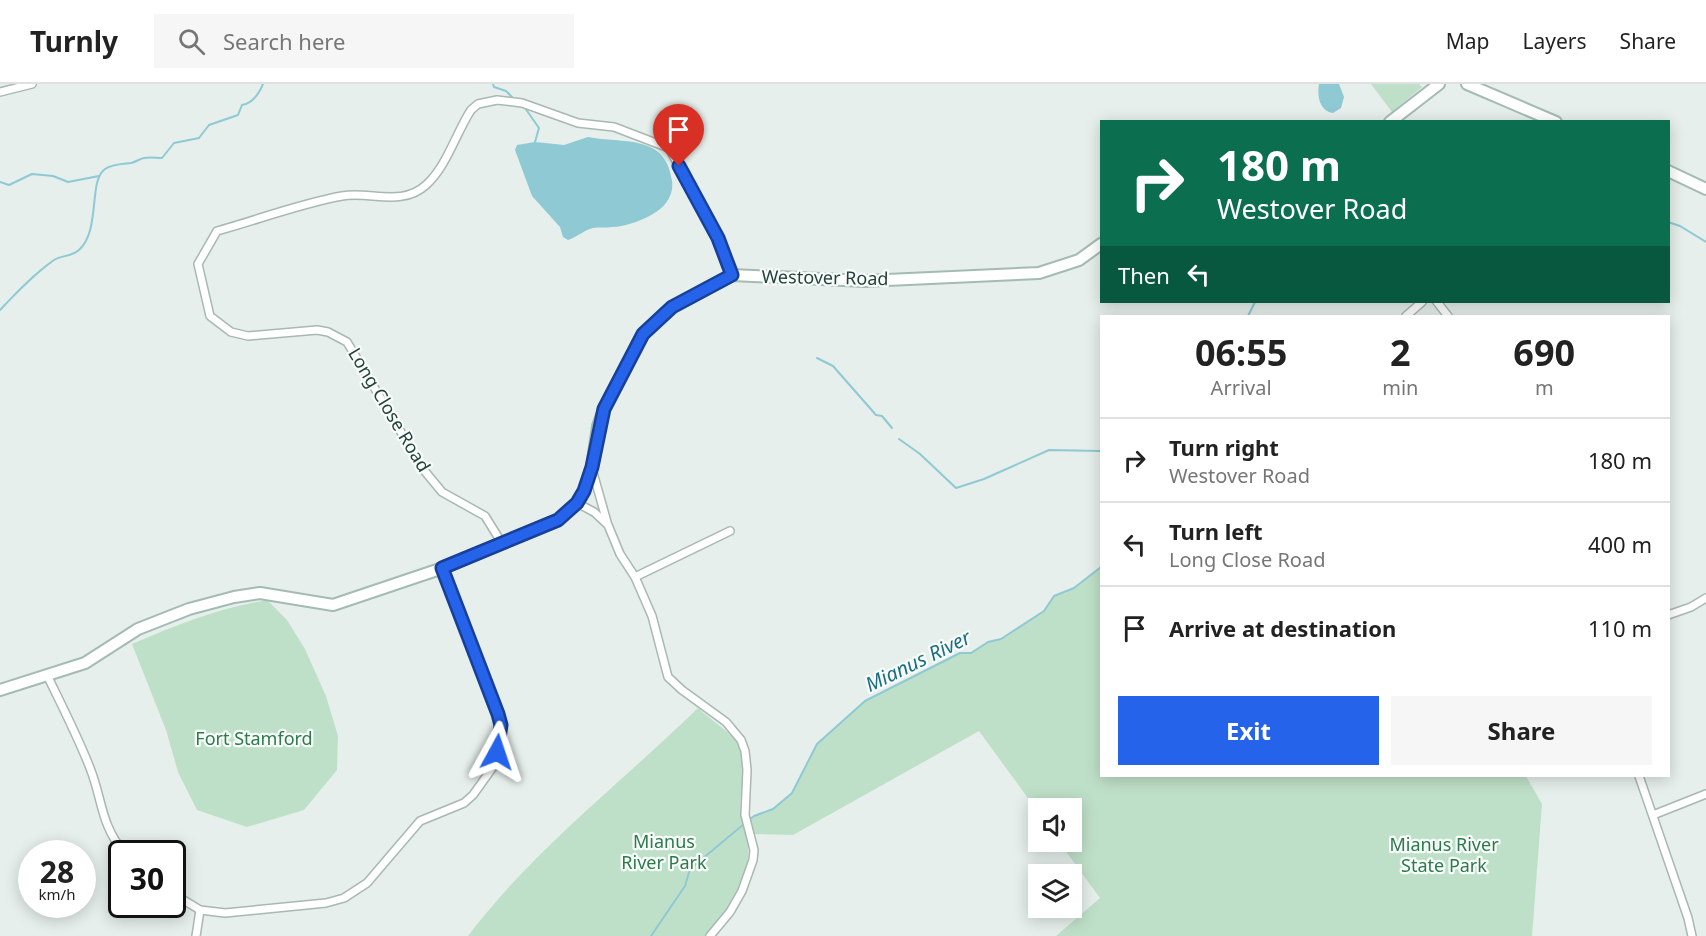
<!DOCTYPE html>
<style>
:root{--surface:#fff;--page:#f6f6f6;--text:#222;--muted:#767676;--line:#e0e0e0;--accent:#2563eb}
body{margin:0;font-family:"Noto Sans",sans-serif;background:var(--page);color:var(--text);height:100vh;display:flex;flex-direction:column;font-size:22px;white-space:nowrap}
*{box-sizing:border-box;margin:0}
p{font-size:20px;color:var(--muted)}
.icon{flex:none;width:33px;height:33px;fill:none;stroke:currentColor;stroke-width:2;stroke-linecap:round;stroke-linejoin:round}
.map{position:relative;flex:1;overflow:hidden}
.panel{position:absolute;left:1100px;top:231px;width:570px;height:462px;display:flex;flex-direction:column;background:var(--surface);border-radius:0px;box-shadow:0 3px 15px #0003}
.panel>*{flex:none}
.hud{position:absolute;left:1100px;top:36px;width:570px;height:183px;border-radius:0px;box-shadow:0 3px 15px #0003;background:#0b6e4f;color:#fff;overflow:hidden}
.tools{position:absolute;left:1028px;top:714px;display:grid;gap:12px}
.tools a{display:grid;place-items:center;width:54px;height:54px;border-radius:0px;background:var(--surface);box-shadow:0 3px 15px #0003;font-size:30px}
.speed{position:absolute;left:18px;top:756px;display:flex;gap:12px;font-size:30px;font-weight:700;text-align:center}
.speed>*{display:grid;place-content:center;width:78px;height:78px;border-radius:50%;background:var(--surface);box-shadow:0 3px 15px #0003;line-height:1}
.speed small{font-size:15px;font-weight:400}
.speed .limit{border:3px solid #111;border-radius:9px;background:#fff;color:#111}
.pin{position:absolute;display:grid;place-items:center;width:51px;height:51px;color:#fff;margin:-62px -26px;border-radius:50% 50% 50% 0;rotate:-45deg;box-shadow:0 0 6px #0007}
.pin .icon{rotate:45deg}
.me{position:absolute;width:66px;margin:-33px;rotate:5deg;stroke-linejoin:round;filter:drop-shadow(0 0 4px #0008)}
.turn{display:flex;align-items:center;gap:21px;height:126px;padding:0 18px;font-size:27px}
.turn .icon{width:78px;height:78px;stroke-width:2.5}
.turn b{display:block;font-size:42px;line-height:51px}
.then{display:flex;align-items:center;height:57px;padding:0 18px;background:#0003;gap:12px;font-size:22px}
.eta{display:flex;justify-content:space-evenly;align-items:center;height:102px;text-align:center}
.eta b{font-size:36px;font-weight:700;line-height:42px}
.action{display:flex;gap:12px;margin-top:auto;padding:12px 18px}
.action a{flex:1;height:69px;border-radius:0px;background:var(--accent);color:#fff;font-size:24px;font-weight:700;line-height:69px;text-align:center}
.action a+a{background:var(--page);color:var(--text)}
ul{padding:0;list-style:none}
li{display:flex;align-items:center;gap:18px;height:84px;padding:0 18px;border-top:2px solid var(--line)}
li div{flex:1}
li b{display:block;font-size:22px}
li em{font-style:normal}
header{display:flex;align-items:center;gap:36px;box-sizing:border-box;height:84px;padding:0 30px;background:var(--surface);border-bottom:2px solid var(--line)}
header strong{font-size:28px}
nav{display:flex;gap:33px;margin-inline-start:auto;font-size:21px}
.search{width:420px;height:54px;background:var(--page);display:flex;align-items:center;gap:15px;box-sizing:border-box;padding:0 21px;border-radius:0px;color:var(--muted);font-size:22px}
.map>svg:first-child{display:block}
.green{fill:#bfe0c8}
.water{fill:#8ec9d4}
.lines{fill:none;stroke-linecap:round;stroke-linejoin:round}
.stream{stroke:#8ec9d4;stroke-width:2}
.street-casing{stroke:#a8b8b2;stroke-width:10}
.secondary-casing{stroke:#a4bbb3;stroke-width:14}
.street{stroke:#fff;stroke-width:7}
.secondary{stroke:#fff;stroke-width:10}
.route-casing{stroke:#184099;stroke-width:15}
.route{stroke:#2563eb;stroke-width:10}
.labels{text-anchor:middle;stroke-width:4.5;stroke-linejoin:round;paint-order:stroke}
.street-label{font-size:18px;fill:#24423a;stroke:#f7fbf9}
.park-label{font-size:18px;fill:#2d7a4b;stroke:#f7fbf9}
.water-label{font-size:20px;font-style:italic;fill:#1c6f80;stroke:#f7fbf9}
</style>
<header>
<strong>Turnly</strong>
<div class="search"><svg class="icon" aria-label="search" viewBox="0 0 24 24"><circle cx="10" cy="10" r="6"/><path d="M15 15l6 6"/></svg>Search here</div>
<nav><a>Map</a><a>Layers</a><a>Share</a></nav>
</header>
<div class="map">
<svg width="1706" height="852" viewBox="0 0 1706 852">
<rect width="100%" height="100%" fill="#e6efeb"/>
<g class="green">
<polygon points="1371,0 1419,0 1422,3 1392,28"/>
<path d="M1101 483V692H1526L1542 720 1532 852H1056L1100 814 1059 758H1071V724H1038V728L979 647 793 751 747 750C754 790 733 822 708 852H468C534 765 620 700 698 624 710 635 727 646 737 658 755 681 732 714 744 740L754 732 773 725 792 709 817 660 865 617 960 569H971L988 558 1001 555 1044 527 1054 512 1074 504Z"/>
<path d="M267 516 287 536 305 565 326 612 338 652 337 686 304 726 247 743 197 726 178 688 166 646 132 560C179 540 216 525 267 516Z"/>
</g>
<g class="water">
<path d="M1319 0H1339L1344 13 1341 24 1333 29C1319 27 1317 11 1319 0Z"/>
<path d="M588 53C622 60 666 49 672 97 674 110 666 122 656 128 644 136 625 143 612 143 606 144 599 143 593 144 584 146 577 153 568 156L563 153 560 143 532 112 515 66 517 61 535 58 564 61Z"/>
</g>
<g class="lines">
<g class="stream">
<polyline points="493,0 494,3 506,7 512,13"/>
<polyline points="525,24 539,44 535,58"/>
<polyline points="0,98 9,101 32,90 53,92 68,98 99,92"/>
<polyline points="1668,138 1680,142 1706,158"/>
<path d="M0 226C16 209 34 190 54 176 62 171 71 173 79 166 101 146 88 97 105 85 112 80 123 80 131 79 136 78 139 75 144 74 149 73 157 74 162 74L174 59 199 54 209 41 238 31 242 21C253 19 259 10 263 0"/>
<polyline points="1248,232 1255,218"/>
<polyline points="817,274 833,282 876,331 882,332 892,344"/>
<polyline points="899,355 920,370 956,404 984,395 1049,366 1101,367"/>
<polyline points="651,852 685,802 690,785 744,740 754,732 773,725 792,709 817,660 865,617 960,569 971,569 988,558 1001,555 1044,527 1054,512 1074,504 1101,483"/>
</g>
<defs>
<g id="street">
<polyline points="0,8 32,0"/>
<polyline points="1437,218 1448,232"/>
<polyline points="1406,232 1422,218"/>
<polyline points="592,385 607,438"/>
<polyline points="577,419 594,428 608,441 620,470 635,493 652,532 668,593 682,606 726,638 741,656 745,667 747,686 745,731 754,766 753,776 742,807 730,828 710,852"/>
<path d="M503 461 485 432 442 408 423 385 347 258 328 248 317 246 248 252 231 248 210 232 198 180 217 147C257 136 302 119 342 112 370 107 402 123 426 101 447 82 456 49 471 26L478 20 497 16 522 19 578 39 614 43 669 64 718 154 732 191"/>
<polyline points="635,493 730,447"/>
<polyline points="1668,531 1691,523 1706,514"/>
<path d="M47 591C62 622 78 653 90 684 103 717 100 740 125 770"/>
<polyline points="1639,692 1688,834 1692,852"/>
<polyline points="1653,731 1706,710"/>
<polyline points="172,809 200,826 225,829 326,819 344,814 367,799 420,737 464,719 473,711 493,683 501,641 443,484"/>
<polyline points="196,852 200,826"/>
</g>
<g id="secondary">
<polyline points="1467,0 1556,38"/>
<polyline points="1390,38 1439,0"/>
<polyline points="1668,87 1706,105"/>
<polyline points="0,606 85,579 138,545 189,525 234,513 260,509 333,521 443,484 558,436 577,419 584,407 592,383 598,342 604,325 643,250 673,223 732,191 865,197 1039,189 1079,176 1101,160"/>
</g>
</defs>
<use href="#street" class="street-casing"/>
<use href="#secondary" class="secondary-casing"/>
<use href="#street" class="street"/>
<use href="#secondary" class="secondary"/>
</g>
<g class="lines">
<defs>
<polyline id="route" points="497,668 501,641 498,630 442,484 558,436 577,419 584,407 592,383 604,325 643,250 672,223 732,191 718,154 679,82"/>
</defs>
<use href="#route" class="route-casing"/>
<use href="#route" class="route"/>
</g>
<g class="labels">
<g class="street-label">
<text transform="translate(825 194) rotate(1)" y="6">Westover Road</text>
<text transform="translate(389 326) rotate(59)" y="6">Long Close Road</text>
</g>
<g class="park-label">
<text x="254" y="661">Fort Stamford</text>
<text x="664" y="764">Mianus<tspan x="664" dy="21">River Park</tspan></text>
<text x="1444" y="767">Mianus River<tspan x="1444" dy="21">State Park</tspan></text>
</g>
<g class="water-label">
<text transform="translate(918 577) rotate(-26)" y="7">Mianus River</text>
</g>
</g>
</svg>
<div class="tools">
<a><svg class="icon" aria-label="sound" viewBox="0 0 24 24"><path d="M4 9h4l5-4v14l-5-4H4zM17 9q2 3 0 6"/></svg></a>
<a><svg class="icon" aria-label="layers" viewBox="0 0 24 24"><path d="M12 4l9 5-9 5-9-5zM3 14l9 5 9-5"/></svg></a>
</div>
<div class="speed"><div>28<small>km/h</small></div><div class="limit">30</div></div>
<div class="pin" style="left:679px;top:82px;background:#d93025"><svg class="icon" aria-label="arrive" viewBox="0 0 24 24"><path d="M6 21V4h12l-3 4 3 4H6"/></svg></div>
<svg class="me" style="left:497px;top:668px" viewBox="-20 -20 40 40"><path d="M0-17L14 15 0 8-14 15z" fill="#2563eb" stroke="#fff" stroke-width="4"/></svg>
<div class="hud">
<div class="turn"><svg class="icon" aria-label="right" viewBox="0 0 24 24"><path d="M7 20v-9h11M14 6l5 5-5 5"/></svg><div><b>180 m</b>Westover Road</div></div>
<div class="then">Then<svg class="icon" aria-label="left" viewBox="0 0 24 24"><path d="M17 20v-9H6M10 6l-5 5 5 5"/></svg></div>
</div>
<section class="panel">
<div class="eta">
<div><b>06:55</b><p>Arrival</p></div>
<div><b>2</b><p>min</p></div>
<div><b>690</b><p>m</p></div>
</div>
<ul>
<li><svg class="icon" aria-label="right" viewBox="0 0 24 24"><path d="M7 20v-9h11M14 6l5 5-5 5"/></svg><div><b>Turn right</b><p>Westover Road</p></div><em>180 m</em></li>
<li><svg class="icon" aria-label="left" viewBox="0 0 24 24"><path d="M17 20v-9H6M10 6l-5 5 5 5"/></svg><div><b>Turn left</b><p>Long Close Road</p></div><em>400 m</em></li>
<li><svg class="icon" aria-label="arrive" viewBox="0 0 24 24"><path d="M6 21V4h12l-3 4 3 4H6"/></svg><div><b>Arrive at destination</b></div><em>110 m</em></li>
</ul>
<div class="action"><a>Exit</a><a>Share</a></div>
</section>
</div>
